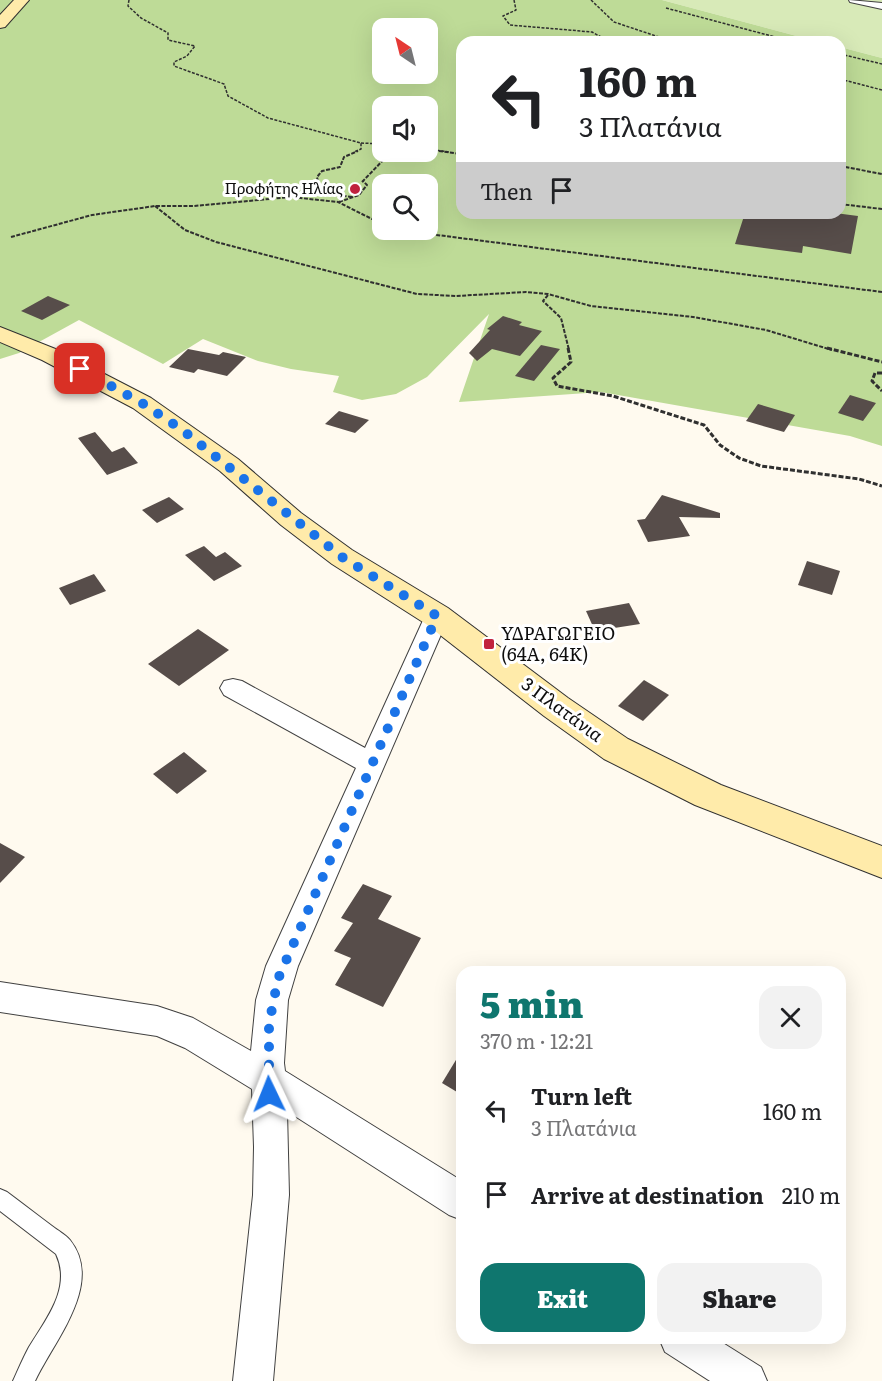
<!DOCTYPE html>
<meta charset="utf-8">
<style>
:root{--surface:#fff;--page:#f2f2f2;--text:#202124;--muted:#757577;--accent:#0f766e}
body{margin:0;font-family:Literata,serif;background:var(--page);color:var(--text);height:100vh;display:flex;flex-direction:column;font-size:22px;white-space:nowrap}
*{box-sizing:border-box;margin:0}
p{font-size:20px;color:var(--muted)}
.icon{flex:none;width:33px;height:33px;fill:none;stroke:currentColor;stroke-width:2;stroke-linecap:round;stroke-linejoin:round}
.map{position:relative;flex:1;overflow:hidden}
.side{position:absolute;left:456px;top:966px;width:390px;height:378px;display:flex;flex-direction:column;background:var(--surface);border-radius:18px;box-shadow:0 6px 24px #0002}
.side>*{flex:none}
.guide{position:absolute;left:456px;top:36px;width:390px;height:183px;border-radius:18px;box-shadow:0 6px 24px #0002;background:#fff;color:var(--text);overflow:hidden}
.needle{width:39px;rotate:325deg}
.tools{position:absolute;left:372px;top:18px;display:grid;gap:12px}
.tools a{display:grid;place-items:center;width:66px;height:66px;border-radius:12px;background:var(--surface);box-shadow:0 6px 24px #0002;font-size:30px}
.pin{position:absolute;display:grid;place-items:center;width:51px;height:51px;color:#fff;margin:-26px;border-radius:12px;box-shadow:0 3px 9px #0006}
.me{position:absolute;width:66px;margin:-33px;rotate:358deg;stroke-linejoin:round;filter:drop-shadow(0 0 4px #0008)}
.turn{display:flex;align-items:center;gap:21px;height:126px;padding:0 24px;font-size:27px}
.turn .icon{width:78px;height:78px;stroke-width:2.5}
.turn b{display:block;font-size:42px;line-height:51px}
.then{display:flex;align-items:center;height:57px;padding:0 24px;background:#0003;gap:12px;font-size:22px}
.round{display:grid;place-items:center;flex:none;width:63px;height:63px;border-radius:18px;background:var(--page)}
.summary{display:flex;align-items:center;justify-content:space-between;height:102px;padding:0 24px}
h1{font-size:36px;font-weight:800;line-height:45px;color:var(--accent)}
.button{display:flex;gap:12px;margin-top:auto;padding:12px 24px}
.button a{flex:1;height:69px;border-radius:18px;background:var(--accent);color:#fff;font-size:24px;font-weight:800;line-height:69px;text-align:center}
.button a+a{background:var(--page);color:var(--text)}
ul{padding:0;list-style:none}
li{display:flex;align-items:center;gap:18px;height:84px;padding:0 24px}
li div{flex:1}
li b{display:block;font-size:22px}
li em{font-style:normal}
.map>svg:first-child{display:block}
.green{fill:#d8eab8}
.forest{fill:#bedb97;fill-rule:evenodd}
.building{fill:#574d4a}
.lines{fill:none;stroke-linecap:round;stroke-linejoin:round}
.lane-casing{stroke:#414141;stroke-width:2}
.street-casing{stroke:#414141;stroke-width:2}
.secondary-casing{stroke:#303030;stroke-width:2}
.path-far2{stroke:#303030;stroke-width:1.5;stroke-dasharray:3 1.5;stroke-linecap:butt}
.path-far1{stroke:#303030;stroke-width:2;stroke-dasharray:4 1.5;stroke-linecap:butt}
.path{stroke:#303030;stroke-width:3;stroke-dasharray:5 2;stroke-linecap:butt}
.lane{fill:#fff;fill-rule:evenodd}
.street{fill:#fff;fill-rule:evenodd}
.secondary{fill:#ffebaa;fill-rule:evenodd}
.route{stroke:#1a73e8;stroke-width:10;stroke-dasharray:0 18}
.poi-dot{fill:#c1233e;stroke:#fff;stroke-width:2}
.labels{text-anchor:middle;stroke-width:6;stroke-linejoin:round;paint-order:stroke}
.far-poi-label{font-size:15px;fill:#0e0e0e;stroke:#fff;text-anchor:end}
.poi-label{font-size:18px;fill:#0e0e0e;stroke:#fff;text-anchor:start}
.street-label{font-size:18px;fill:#0e0e0e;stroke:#fff}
</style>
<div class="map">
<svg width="882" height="1381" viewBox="0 0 882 1381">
<rect width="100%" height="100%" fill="#fffaef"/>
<polygon class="green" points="662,0 882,0 882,58 840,47 840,42 819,42"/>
<path class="forest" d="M0 0H662L819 42H462V213H840V47L882 58V446L850 436 601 392 459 402 489 314 427 377 396 394 362 400 333 392 339 376 291 369 258 361 203 339 163 364 79 320 19 353 0 359ZM382 28H428V74H382ZM382 106H428V152H382ZM382 184H428V230H382Z"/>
<g class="building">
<polygon points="745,213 835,213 858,216 851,254 803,246 802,253 735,244"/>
<polygon points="48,296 70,305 42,320 21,311"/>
<polygon points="503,316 522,322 519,325 542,331 520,356 492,349 477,361 469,353 490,330 487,329"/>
<polygon points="541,345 560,349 534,381 515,376"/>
<polygon points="188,349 219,355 223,352 246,357 227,376 198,369 194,373 169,367"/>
<polygon points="850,395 876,403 863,421 838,413"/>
<polygon points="758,404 795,415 784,432 746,421"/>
<polygon points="339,411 369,420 355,433 325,424"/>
<polygon points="95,432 112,452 124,447 138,463 107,475 78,438"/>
<polygon points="662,495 720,513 720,518 679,517 690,536 648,542 637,520 645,519"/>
<polygon points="169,497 184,509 157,523 142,510"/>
<polygon points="204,546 216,557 225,552 242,566 214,581 185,555"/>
<polygon points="807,561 840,571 832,595 798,585"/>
<polygon points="94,574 106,591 70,605 59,588"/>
<polygon points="629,603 640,624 595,631 586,611"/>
<polygon points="198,629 229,650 179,686 148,664"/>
<polygon points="644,680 669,695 643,721 618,706"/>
<polygon points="184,752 207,771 177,794 153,774"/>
<polygon points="0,843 25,857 0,883"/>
<polygon points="363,884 392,896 378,919 421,938 383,1007 335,985 351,958 334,951 353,923 341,918"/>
<polygon points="462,1050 462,1095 442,1083"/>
</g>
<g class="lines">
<defs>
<path id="lane" d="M0 1189 7 1192C22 1203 37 1215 52 1226 57 1230 66 1235 70 1240 105 1284 53 1342 35 1381H13C18 1370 23 1358 29 1347 46 1319 72 1288 56 1254L0 1211Z"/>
<g id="street">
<polygon points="849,0 882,3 882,9 850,2"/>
<polygon points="437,608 445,610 449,616 298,966 288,1000 284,1063 285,1071 462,1181 462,1220 449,1215 287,1111 289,1195 273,1381 233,1381 253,1195 254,1147 252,1089 185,1048 157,1036 0,1012 0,982 157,1006 193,1018 251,1051 256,1000 266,966 356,768 224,695 220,688 224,681 233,679 242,681 365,748 425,616 429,610"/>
<polygon points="659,1338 715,1338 761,1367 767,1381 710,1381 665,1352"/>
</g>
<g id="secondary">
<polygon points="14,0 29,0 5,27 0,28 0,15"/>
<polygon points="0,327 58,350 151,398 238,459 301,513 352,550 448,608 568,698 628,739 721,785 882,846 882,878 695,805 604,759 544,716 426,624 332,564 281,525 220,471 133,408 42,360 0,342"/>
</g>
</defs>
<use href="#lane" class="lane-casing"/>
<use href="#street" class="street-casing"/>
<use href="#secondary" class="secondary-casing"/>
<g class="path-far2">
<polyline points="129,0 128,6 141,18 168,33 168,40 195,46 187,56 174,62 174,66 224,84 228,96 268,118 361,143 361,149 354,152"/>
<polyline points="514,0 516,10 503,16 510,25 592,32 601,37 598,42"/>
<polyline points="591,0 614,22 674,42"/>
<polyline points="666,8 794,42"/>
<polyline points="840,54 882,64"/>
<polyline points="840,79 882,90"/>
<polyline points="361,143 382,144"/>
<polyline points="428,149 449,152"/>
</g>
<g class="path-far1">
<polyline points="439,151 462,154"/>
<polyline points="840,166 882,174"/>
<polyline points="362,182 391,152"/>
<polyline points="352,197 320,193 317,177 322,171 340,167 344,157 358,151"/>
<polyline points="339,202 359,195 367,185 363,181"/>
<polyline points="840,204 882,209"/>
<polyline points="155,206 185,230 216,242 417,294 456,296 526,292 548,294 591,306 693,317 766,330 832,350"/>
<polyline points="398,230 882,292"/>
<polyline points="11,237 92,215 155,206 194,206 291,197 338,202 382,224"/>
<polyline points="548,295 543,301 561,318 569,350"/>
</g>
<g class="path">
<polyline points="568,348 571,362 553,378 557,386 613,396 704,425 720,445 739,458 761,466 859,479 882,486"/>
<polyline points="827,348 882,362"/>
<polyline points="882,373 875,373 872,381 882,391"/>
</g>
<use href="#lane" class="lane"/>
<use href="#street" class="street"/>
<use href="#secondary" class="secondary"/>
</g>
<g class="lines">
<polyline class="route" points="80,369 142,403 181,429 342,557 437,616 278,979 269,1024 269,1094"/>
</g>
<g class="poi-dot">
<circle cx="355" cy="189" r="6"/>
<rect x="483" y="638" width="12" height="12" rx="3"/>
</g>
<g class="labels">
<g class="far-poi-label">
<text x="343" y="194">Προφήτης Ηλίας</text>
</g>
<g class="poi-label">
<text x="501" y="640">ΥΔΡΑΓΩΓΕΙΟ<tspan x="501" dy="21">(64Α, 64Κ)</tspan></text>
</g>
<g class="street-label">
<text transform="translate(562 710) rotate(36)" y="6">3 Πλατάνια</text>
</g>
</g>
</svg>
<div class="tools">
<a><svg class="needle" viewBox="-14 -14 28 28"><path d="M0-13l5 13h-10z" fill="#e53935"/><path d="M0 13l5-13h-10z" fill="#757577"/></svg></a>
<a><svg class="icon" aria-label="sound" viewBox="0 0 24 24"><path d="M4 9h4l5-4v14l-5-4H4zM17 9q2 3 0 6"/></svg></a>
<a><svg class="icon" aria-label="search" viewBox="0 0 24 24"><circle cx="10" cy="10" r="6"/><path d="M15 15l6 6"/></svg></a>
</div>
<div class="pin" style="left:80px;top:369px;background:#d93025"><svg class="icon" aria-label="arrive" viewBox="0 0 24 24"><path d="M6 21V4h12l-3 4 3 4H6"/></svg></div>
<svg class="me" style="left:269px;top:1094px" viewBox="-20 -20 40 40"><path d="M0-17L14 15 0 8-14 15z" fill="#1a73e8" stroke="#fff" stroke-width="4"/></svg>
<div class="guide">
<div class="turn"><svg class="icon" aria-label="left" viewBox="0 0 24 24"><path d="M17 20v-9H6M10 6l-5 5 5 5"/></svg><div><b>160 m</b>3 Πλατάνια</div></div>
<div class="then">Then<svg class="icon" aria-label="arrive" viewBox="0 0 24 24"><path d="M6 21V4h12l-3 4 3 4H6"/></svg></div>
</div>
<section class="side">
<div class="summary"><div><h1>5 min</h1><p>370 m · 12:21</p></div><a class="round"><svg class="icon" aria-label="close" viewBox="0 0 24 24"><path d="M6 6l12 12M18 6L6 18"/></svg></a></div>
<ul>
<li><svg class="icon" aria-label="left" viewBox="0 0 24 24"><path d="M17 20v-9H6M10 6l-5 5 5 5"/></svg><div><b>Turn left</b><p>3 Πλατάνια</p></div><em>160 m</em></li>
<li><svg class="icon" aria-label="arrive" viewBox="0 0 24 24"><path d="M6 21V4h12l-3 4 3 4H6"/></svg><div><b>Arrive at destination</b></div><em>210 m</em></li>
</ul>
<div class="button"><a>Exit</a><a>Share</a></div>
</section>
</div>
